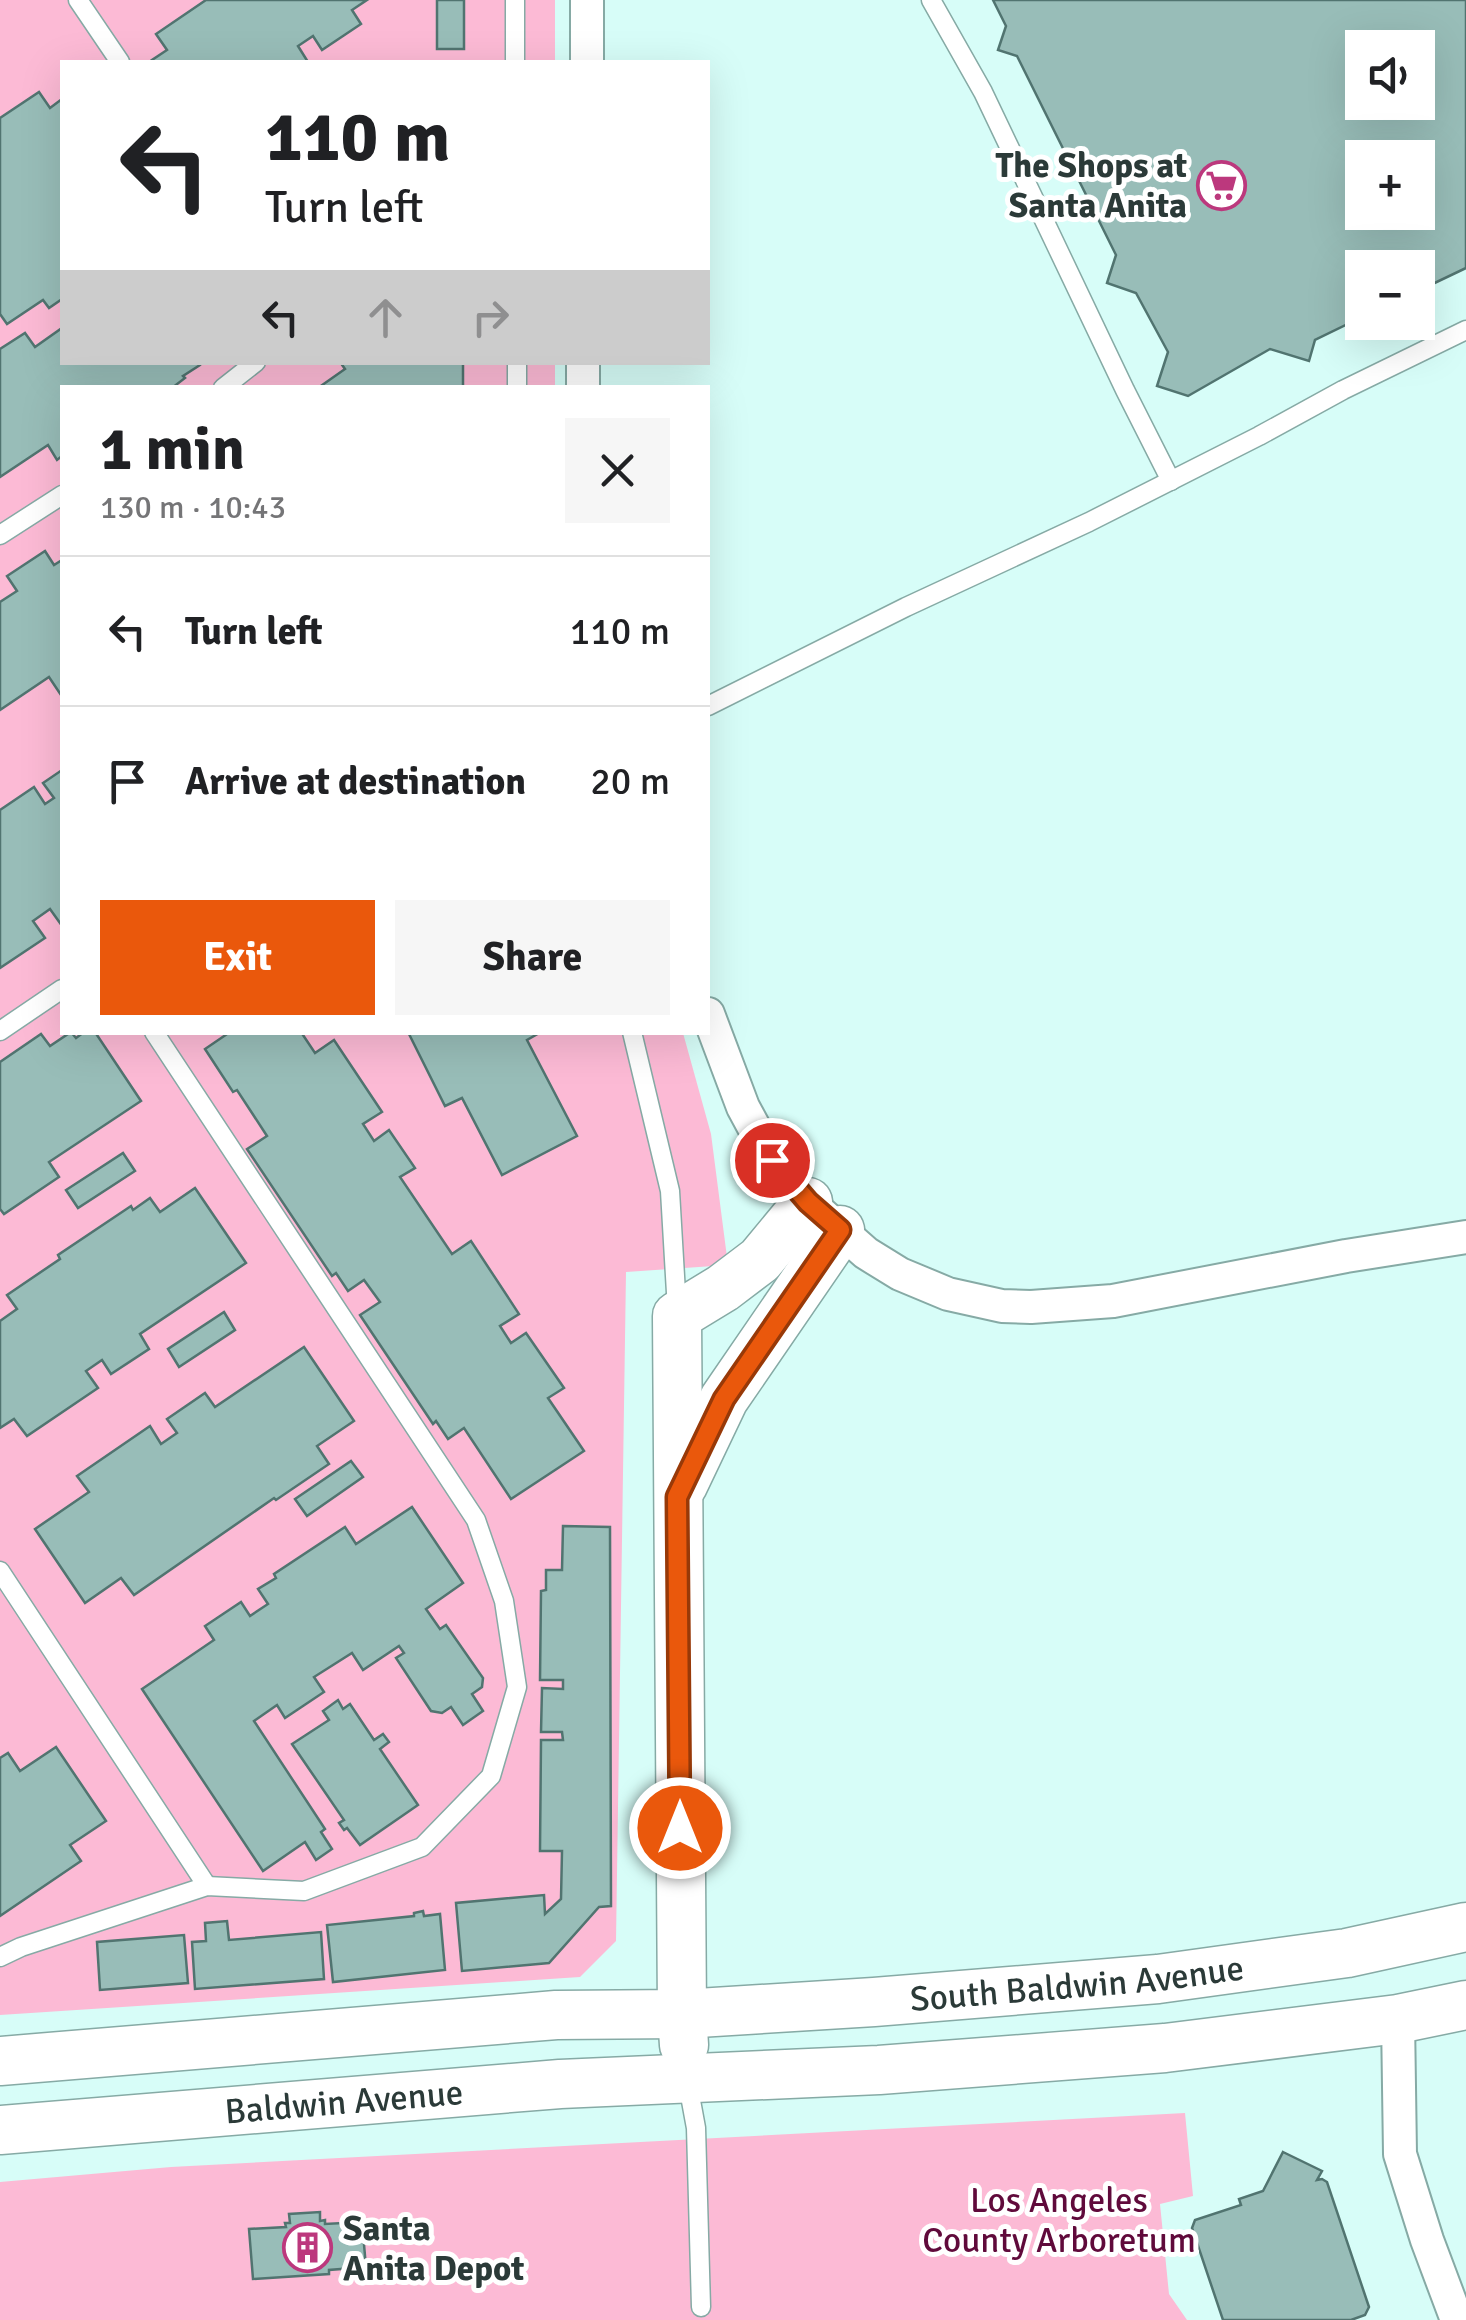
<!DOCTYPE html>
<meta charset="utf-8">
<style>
:root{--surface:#fff;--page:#f6f6f6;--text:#202124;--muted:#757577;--line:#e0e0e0;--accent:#ea580c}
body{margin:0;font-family:Signika,sans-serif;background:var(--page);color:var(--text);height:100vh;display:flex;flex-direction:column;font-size:38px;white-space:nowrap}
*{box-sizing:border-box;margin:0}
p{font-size:32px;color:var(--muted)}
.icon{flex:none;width:55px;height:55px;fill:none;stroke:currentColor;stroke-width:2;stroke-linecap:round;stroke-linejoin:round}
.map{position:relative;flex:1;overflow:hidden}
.sheet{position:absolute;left:60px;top:385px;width:650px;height:650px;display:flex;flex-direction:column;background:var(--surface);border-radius:0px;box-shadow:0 10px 40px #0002}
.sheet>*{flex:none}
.banner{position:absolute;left:60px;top:60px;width:650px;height:305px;border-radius:0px;box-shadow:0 10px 40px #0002;background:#fff;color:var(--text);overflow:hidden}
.buttons{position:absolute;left:1345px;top:30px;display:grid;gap:20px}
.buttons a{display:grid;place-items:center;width:90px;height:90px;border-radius:0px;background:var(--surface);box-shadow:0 10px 40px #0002;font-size:50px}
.pin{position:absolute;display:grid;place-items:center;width:85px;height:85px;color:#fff;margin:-42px;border:5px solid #fff;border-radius:50%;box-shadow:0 2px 10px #0007}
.me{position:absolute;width:110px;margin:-55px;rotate:0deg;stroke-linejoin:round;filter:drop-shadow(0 0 8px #0008)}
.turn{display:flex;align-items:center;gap:35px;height:210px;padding:0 40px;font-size:45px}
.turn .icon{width:130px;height:130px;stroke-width:2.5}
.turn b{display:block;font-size:70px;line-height:85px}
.lanes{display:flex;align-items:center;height:95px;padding:0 40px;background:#0003;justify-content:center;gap:50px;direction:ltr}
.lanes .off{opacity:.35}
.round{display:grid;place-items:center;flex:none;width:105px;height:105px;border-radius:0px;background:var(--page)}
.head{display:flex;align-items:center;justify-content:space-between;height:170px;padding:0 40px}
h1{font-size:60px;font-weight:700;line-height:75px}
.button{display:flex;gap:20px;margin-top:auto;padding:20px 40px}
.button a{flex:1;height:115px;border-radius:0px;background:var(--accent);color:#fff;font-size:40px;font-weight:700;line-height:115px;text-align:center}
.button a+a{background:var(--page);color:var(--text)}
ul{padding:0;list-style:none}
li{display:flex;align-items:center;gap:30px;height:150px;padding:0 40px;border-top:2px solid var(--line)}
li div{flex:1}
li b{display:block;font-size:38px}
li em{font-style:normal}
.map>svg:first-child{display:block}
.green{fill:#fcbad5}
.building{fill:#98bdb8;stroke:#517470;stroke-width:2.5;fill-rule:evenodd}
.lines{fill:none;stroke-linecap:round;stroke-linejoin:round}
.lane-casing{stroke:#86aaa5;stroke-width:21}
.street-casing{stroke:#86aaa5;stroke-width:36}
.secondary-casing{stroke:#86aaa5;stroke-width:51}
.lane{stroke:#fff;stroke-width:18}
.street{stroke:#fff;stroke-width:32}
.secondary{stroke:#fff;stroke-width:48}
.route-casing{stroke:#983908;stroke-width:25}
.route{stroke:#ea580c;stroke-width:18}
.labels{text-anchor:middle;stroke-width:10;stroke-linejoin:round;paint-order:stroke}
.poi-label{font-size:35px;font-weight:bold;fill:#2b3a38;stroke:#fff;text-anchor:end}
.street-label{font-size:35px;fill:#2b3a38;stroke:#fff}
.park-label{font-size:35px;fill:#600a3b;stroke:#fff}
</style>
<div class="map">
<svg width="1466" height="2320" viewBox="0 0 1466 2320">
<rect width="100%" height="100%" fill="#d7fdf8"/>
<g class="green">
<polygon points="0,0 555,0 555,62 62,62 62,362 555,363 555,387 62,388 62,1032 683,1033 711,1134 728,1265 626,1272 616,1941 580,1977 0,2015"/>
<polygon points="1185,2113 1193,2196 1160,2204 1169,2294 1187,2320 0,2320 0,2182 171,2167"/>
</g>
<g class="building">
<polygon points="206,0 367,0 352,10 361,24 322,50 313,36 298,46 308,62 154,62 152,60 167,50 156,34"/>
<rect x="437" y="0" width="27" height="49"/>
<path d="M993 0H1466V268L1418 291V268H1362V317L1315 340 1309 361 1270 349 1188 396 1157 386 1168 352 1136 293 1107 283 1116 255 1017 56 998 50 1006 26ZM1362 48H1418V102H1362ZM1362 158H1418V212H1362Z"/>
<polygon points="39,92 50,108 62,99 62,299 49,308 43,300 7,324 0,314 0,118"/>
<polygon points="62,328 62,362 199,362 200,365 183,376 185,378 172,388 62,388 62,456 57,460 48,445 0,477 0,349 25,333 35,347"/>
<polygon points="340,362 463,362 463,388 318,388 345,369"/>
<polygon points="45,551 54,565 62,560 62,693 61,695 49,677 0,710 0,602 17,591 7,576"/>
<polygon points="62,770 62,921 60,923 50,909 33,921 45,938 0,968 0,810 34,787 45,804 54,798 43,783"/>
<polygon points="71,1032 76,1038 84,1032 95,1032 141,1101 49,1162 59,1177 4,1214 0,1209 0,1062 41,1034 50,1046"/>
<polygon points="230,1032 301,1032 315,1053 334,1040 382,1112 363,1124 374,1141 389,1130 415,1168 400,1177 452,1254 471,1241 519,1314 500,1326 511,1343 526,1333 564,1388 548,1398 584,1451 511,1499 464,1428 448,1439 436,1421 433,1424 360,1315 380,1302 364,1280 348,1291 336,1273 332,1276 247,1149 267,1136 237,1090 233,1092 205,1049"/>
<polygon points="408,1032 541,1032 527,1040 577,1136 502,1175 462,1098 445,1106"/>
<polygon points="123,1153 135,1171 78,1208 66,1190"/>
<polygon points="195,1188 246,1263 140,1334 149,1349 111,1374 102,1360 86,1371 98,1388 27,1436 14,1419 0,1428 0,1321 17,1309 7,1295 60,1259 58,1255 131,1206 133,1210 150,1198 160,1212"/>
<polygon points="224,1312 235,1330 179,1367 168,1349"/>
<polygon points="304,1347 354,1421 317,1446 329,1464 276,1500 274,1498 134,1595 121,1578 85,1603 35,1529 89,1492 77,1476 150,1426 161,1444 177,1433 167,1419 205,1393 215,1407"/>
<polygon points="351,1461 363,1477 307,1516 295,1499"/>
<polygon points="412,1507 463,1583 426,1609 440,1629 446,1625 483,1678 482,1687 472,1694 483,1711 463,1725 451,1707 442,1713 431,1711 396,1658 404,1653 399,1646 363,1670 352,1653 314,1677 324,1692 285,1718 277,1705 254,1721 325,1829 321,1832 332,1849 316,1860 305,1842 263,1871 142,1689 214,1640 205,1626 241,1602 250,1616 268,1604 258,1589 276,1578 274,1574 345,1527 356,1544"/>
<polygon points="563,1526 610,1527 611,1906 599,1907 549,1963 462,1971 456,1903 544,1895 545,1914 561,1899 562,1851 540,1851 541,1740 563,1740 562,1732 541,1732 542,1688 563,1689 563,1680 540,1680 541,1591 546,1590 546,1570 562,1570"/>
<polygon points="338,1700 343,1709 350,1704 374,1740 383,1734 389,1742 380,1749 418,1805 360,1845 347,1828 344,1830 339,1823 344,1820 292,1744 329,1720 323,1711"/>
<polygon points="56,1747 106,1821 70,1845 81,1861 0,1916 0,1758 8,1753 20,1771"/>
<polygon points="423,1911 424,1916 440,1914 445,1970 333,1982 327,1925 414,1916 414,1913"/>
<polygon points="227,1921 229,1940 321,1932 324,1979 195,1989 192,1942 206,1941 205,1923"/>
<polygon points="184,1935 188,1983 100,1990 97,1942"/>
<polygon points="1283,2152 1322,2171 1317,2180 1322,2179 1327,2182 1369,2307 1365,2315 1351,2320 1223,2320 1192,2228 1195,2220 1241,2205 1239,2199 1263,2191"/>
<polygon points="320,2212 320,2221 325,2220 325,2224 362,2222 366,2267 329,2270 329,2274 253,2279 249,2229 286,2227 285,2223 290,2223 289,2214"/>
</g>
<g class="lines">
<defs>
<g id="lane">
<polyline points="78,0 120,62"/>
<polyline points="515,0 515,62"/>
<polyline points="931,0 983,92 1125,390 1171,481"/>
<polyline points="517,362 517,388"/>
<polyline points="223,388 256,362"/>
<polyline points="0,535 62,495"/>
<polyline points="708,706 906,607 1089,522 1259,436 1343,390 1466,330"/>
<polyline points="0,1031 62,989"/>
<polyline points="632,1032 670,1191 677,1310"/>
<polyline points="0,1571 207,1886"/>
<polyline points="0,1957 21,1947 207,1886 304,1891 422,1847 491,1776 517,1687 504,1601 476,1520 154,1032"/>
<polyline points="687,2079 696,2128 701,2307"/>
</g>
<g id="street">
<polyline points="587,62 587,0"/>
<polyline points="583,388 583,362"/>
<polyline points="708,1014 743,1107 771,1159 808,1202 866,1253 900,1274 948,1294 1002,1306 1031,1307 1113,1301 1346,1256 1466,1237"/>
<polyline points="1398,2019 1400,2154 1427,2240 1457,2320"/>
</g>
<g id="secondary">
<polyline points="683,1485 724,1399 840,1230"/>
<polyline points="684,2045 682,2014 677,1316 723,1288 760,1260 808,1202"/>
<path id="s1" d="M0 2061 556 2015 682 2014 874 2002 1158 1979 1347 1953 1466 1927"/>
<path id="s2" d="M0 2130 560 2084 879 2070 1165 2048 1398 2019 1466 2005"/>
</g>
</defs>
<use href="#lane" class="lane-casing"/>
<use href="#street" class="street-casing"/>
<use href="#secondary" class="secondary-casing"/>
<use href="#lane" class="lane"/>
<use href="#street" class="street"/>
<use href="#secondary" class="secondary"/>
</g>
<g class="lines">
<defs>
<polyline id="route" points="680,1828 677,1497 724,1399 840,1230 808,1202 772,1160"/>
</defs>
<use href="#route" class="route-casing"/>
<use href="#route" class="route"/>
</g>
<defs>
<symbol id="supermarket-ring" viewBox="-11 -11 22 22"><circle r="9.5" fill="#fff" stroke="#bc387d" stroke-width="1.5"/><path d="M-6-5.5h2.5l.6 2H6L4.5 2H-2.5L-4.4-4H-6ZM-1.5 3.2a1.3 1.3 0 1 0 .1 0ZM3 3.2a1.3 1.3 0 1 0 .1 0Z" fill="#bc387d"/></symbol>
<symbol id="building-ring" viewBox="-11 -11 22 22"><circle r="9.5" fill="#fff" stroke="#bc387d" stroke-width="1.5"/><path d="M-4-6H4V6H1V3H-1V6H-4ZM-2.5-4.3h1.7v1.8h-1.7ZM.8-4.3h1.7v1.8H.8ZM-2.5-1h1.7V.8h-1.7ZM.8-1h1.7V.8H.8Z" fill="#bc387d"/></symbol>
</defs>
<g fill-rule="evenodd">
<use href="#supermarket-ring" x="1194" y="158" width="55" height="55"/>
<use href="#building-ring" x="280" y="2220" width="55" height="55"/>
</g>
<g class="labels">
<g class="poi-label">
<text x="1187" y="177">The Shops at<tspan x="1187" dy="40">Santa Anita</tspan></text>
<text x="343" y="2240" text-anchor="start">Santa<tspan x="343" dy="40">Anita Depot</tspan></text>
</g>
<g class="street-label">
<text dy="12" stroke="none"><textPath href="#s1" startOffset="1080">South Baldwin Avenue</textPath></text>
<text dy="12" stroke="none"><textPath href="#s2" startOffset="345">Baldwin Avenue</textPath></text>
</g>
<g class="park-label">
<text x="1059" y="2212">Los Angeles<tspan x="1059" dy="40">County Arboretum</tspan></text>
</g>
</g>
</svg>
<div class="buttons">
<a><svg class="icon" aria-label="sound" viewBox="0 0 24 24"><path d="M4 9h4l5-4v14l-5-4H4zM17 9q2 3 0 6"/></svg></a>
<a>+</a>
<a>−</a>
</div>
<div class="pin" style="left:772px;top:1160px;background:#d93025"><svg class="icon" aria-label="arrive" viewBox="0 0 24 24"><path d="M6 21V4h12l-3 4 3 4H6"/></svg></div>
<svg class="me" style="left:680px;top:1828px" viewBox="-20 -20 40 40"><circle r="17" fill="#ea580c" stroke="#fff" stroke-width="3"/><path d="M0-11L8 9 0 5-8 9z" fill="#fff"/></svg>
<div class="banner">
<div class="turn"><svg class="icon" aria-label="left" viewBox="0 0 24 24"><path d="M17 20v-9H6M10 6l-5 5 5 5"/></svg><div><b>110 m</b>Turn left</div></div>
<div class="lanes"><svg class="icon" aria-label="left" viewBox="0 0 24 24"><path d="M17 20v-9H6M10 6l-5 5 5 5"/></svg><svg class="icon off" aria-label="ahead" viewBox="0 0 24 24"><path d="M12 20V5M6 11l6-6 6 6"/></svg><svg class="icon off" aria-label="right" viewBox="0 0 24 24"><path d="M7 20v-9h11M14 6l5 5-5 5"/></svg></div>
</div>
<section class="sheet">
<div class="head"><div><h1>1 min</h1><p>130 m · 10:43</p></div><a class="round"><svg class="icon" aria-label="close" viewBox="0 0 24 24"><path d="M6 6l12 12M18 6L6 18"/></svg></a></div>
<ul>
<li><svg class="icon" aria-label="left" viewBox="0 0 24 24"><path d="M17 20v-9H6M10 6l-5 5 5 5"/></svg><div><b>Turn left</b></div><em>110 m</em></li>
<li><svg class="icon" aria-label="arrive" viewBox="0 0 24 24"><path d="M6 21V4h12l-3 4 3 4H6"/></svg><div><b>Arrive at destination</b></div><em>20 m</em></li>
</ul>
<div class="button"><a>Exit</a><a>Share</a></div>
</section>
</div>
